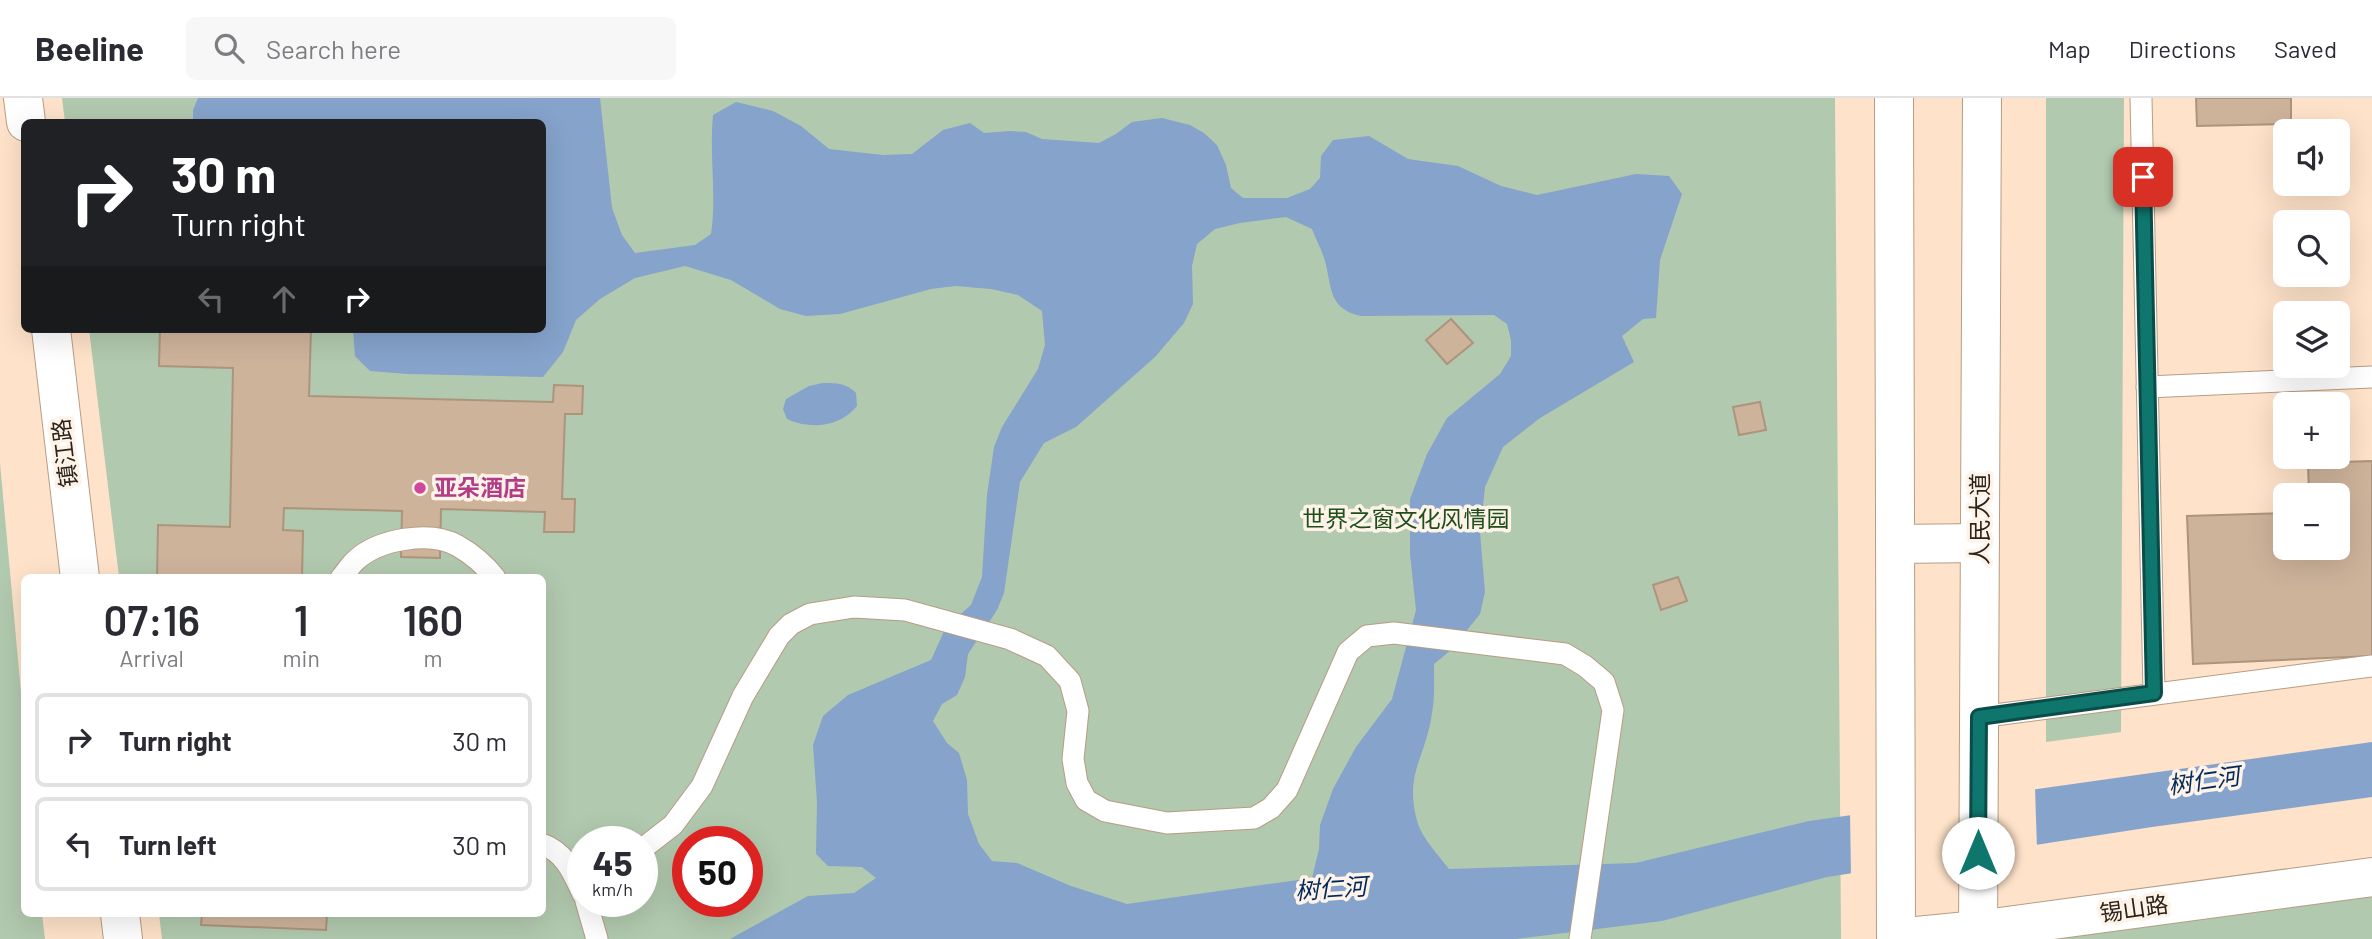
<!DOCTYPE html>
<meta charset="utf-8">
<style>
:root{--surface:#fff;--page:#f7f7f7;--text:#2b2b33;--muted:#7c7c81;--line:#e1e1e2}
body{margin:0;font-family:Barlow,"Noto Sans SC",sans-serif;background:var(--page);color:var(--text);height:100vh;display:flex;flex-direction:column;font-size:26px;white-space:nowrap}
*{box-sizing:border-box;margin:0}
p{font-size:23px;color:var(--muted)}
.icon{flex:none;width:38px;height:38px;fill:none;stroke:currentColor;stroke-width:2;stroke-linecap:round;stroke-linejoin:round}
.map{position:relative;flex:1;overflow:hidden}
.details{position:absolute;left:21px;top:476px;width:525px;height:343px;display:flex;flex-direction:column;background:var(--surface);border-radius:10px;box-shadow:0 7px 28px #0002}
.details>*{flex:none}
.banner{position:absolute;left:21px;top:21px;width:525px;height:214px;border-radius:10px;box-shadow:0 7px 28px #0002;background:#202124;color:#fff;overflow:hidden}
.buttons{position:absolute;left:2273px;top:21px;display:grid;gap:14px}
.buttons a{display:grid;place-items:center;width:77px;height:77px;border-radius:10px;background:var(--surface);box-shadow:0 7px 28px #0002;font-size:35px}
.speed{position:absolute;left:567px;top:728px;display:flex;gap:14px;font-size:35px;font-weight:700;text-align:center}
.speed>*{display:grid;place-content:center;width:91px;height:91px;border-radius:50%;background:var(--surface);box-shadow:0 7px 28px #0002;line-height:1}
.speed small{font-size:18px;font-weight:400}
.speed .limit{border:10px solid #d22;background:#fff;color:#111}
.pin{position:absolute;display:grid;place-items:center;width:60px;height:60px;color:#fff;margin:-30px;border-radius:14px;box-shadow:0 4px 10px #0006}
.me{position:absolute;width:77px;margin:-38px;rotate:0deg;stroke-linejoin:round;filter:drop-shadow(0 0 5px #0008)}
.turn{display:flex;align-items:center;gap:24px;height:147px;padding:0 35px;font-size:32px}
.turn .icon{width:91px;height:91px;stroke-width:2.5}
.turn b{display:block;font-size:49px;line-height:60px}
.lanes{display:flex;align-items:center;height:66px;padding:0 35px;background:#0003;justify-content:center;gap:35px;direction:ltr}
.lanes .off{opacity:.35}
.eta{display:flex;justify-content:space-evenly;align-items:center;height:119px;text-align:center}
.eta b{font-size:42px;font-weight:600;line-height:49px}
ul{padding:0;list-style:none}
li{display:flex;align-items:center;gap:21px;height:94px;margin:0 14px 10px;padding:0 21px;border:4px solid var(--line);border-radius:10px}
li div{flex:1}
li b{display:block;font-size:26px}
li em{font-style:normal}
header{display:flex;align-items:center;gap:42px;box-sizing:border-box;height:98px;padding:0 35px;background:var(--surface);border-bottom:2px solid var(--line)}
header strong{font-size:33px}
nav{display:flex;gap:38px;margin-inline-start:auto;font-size:24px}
.search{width:490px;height:63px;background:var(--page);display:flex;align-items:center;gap:18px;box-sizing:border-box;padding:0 24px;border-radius:10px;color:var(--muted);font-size:26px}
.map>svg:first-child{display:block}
.green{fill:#b1c9ae;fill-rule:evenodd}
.water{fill:#85a3cb;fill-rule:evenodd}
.pier{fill:#fee2c9}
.building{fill:#ceb39b;stroke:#ad947c;stroke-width:2}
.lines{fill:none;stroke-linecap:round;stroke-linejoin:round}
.service-casing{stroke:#b79d85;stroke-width:23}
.minor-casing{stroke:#b79d85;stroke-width:40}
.tertiary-casing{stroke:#b79d85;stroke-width:40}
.secondary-casing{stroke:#b79d85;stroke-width:40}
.service{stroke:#fff;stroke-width:21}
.minor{stroke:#fff;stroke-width:38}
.tertiary{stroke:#fff;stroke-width:38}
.secondary{stroke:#fff;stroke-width:38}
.route-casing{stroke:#0a4d48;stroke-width:18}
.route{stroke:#0f766e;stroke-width:12}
.hotel-dot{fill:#d1479c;stroke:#fef3e9;stroke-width:2.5}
.labels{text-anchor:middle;stroke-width:7;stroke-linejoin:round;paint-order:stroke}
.street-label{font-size:23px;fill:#2d231a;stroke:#fef3e9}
.hotel-label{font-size:23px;font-weight:bold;fill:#b23c85;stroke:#fef3e9;text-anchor:start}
.park-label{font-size:23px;fill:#1e4e19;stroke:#fef3e9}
.water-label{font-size:24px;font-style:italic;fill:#002859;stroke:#fef3e9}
</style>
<header>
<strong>Beeline</strong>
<div class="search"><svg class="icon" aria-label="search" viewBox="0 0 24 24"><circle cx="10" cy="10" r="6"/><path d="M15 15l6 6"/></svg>Search here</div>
<nav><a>Map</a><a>Directions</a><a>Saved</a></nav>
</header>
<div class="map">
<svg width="2372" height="841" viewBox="0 0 2372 841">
<rect width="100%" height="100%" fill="#fee2c9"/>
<g class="green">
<path d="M62 0H1835L1841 841H162L159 816H542V480L119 479 89 231H542V24H65ZM583 744H642V803H583ZM688 744H747V803H688Z"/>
<polygon points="2046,0 2124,0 2121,634 2046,644"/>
<polygon points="0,365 24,627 24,816 42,816 45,841 0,841"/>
<polygon points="2372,791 2372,841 2040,841"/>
</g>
<g class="water">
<path d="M198 0H600L612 110 622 137 635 155 695 147 711 136C717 97 709 57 713 17L736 4 773 13 801 28 829 51 883 57 912 56 943 32 970 25 984 35 1010 33 1026 34 1042 41 1099 45 1116 36 1132 24 1162 20 1190 27 1204 35 1217 47 1226 67 1231 90 1243 100H1287L1310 91 1320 80 1321 58 1333 42 1369 38 1408 61 1458 68 1501 88 1537 97 1636 76 1669 78 1682 96 1660 162 1656 220 1643 221 1622 238 1634 264 1540 320 1503 349 1485 389 1480 435 1485 494 1480 516 1451 552 1434 566C1434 582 1435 599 1432 615 1426 660 1403 676 1418 726 1423 741 1439 758 1449 771L1636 765 1809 723 2372 644V699L2152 729 1827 779 1662 823 1516 841H730L808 798 854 795 876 780 862 769 828 768 816 756 817 704 813 647 823 618 848 597 931 562 946 529 971 507 982 479 987 397 994 349 1002 329 1038 271 1045 247 1042 213 1018 197 991 191 955 188 931 191 840 216 806 218 780 211 731 182 685 168 635 180 600 201 576 222 563 254 543 279 408 276 370 273 355 258 353 231H542V24H193V12ZM1286 119 1312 131C1316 142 1322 152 1325 163 1332 189 1328 211 1361 218L1494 217 1507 226 1511 242V258L1500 276 1447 320 1427 356 1410 401V456L1416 512 1392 601 1356 649 1333 691 1320 727 1319 751 1312 780 1127 806 1071 788 1017 765 992 763 979 746 968 716 967 682 959 655 947 645 933 623 942 606 957 597 965 579 968 556 997 512 1004 495 1020 384 1044 345 1076 329 1155 259 1184 225 1193 206 1192 168 1197 146 1215 131 1240 125Z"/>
<path d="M823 285C837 285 846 285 856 295L857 308C840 329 811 332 787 321L783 311 786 301 809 288Z"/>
</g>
<polygon class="pier" points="2035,689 2037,751 1851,779 1850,714"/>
<g class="building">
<polygon points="2196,0 2291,0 2291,26 2197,28"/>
<polygon points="1451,221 1473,245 1447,266 1426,242"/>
<polygon points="160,231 311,231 309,298 553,304 554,287 583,288 582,316 565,316 562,401 575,401 574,434 544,434 545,414 441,411 440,460 401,459 402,413 284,410 283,432 303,433 302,480 157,480 158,427 230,429 233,270 159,268"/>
<polygon points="1760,304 1766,332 1739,337 1733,309"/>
<polygon points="2372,363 2372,558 2193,566 2187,418 2286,415 2286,450 2338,450 2338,397 2309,397 2308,365"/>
<polygon points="1678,479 1687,503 1661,512 1653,487"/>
<polygon points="202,816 327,816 326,832 201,827"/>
</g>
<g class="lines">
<defs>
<g id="service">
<polyline points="2141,0 2154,595"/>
<polyline points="2147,289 2372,279"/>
<path d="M341 480C346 474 350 468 355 463 378 441 431 432 458 448 472 456 485 467 495 480"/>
<polyline points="1979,619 2372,568"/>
<path d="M542 746C566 755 573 775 583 796"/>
<polyline points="642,751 673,727 702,688 743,598 779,538 791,526 810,516 854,509 905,512 1010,541 1047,558 1070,583 1078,613 1073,661 1077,685 1086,702 1105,713 1167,725 1254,720 1271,710 1287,692 1348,554 1367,538 1394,535 1565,556 1585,568 1604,584 1613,612 1580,841"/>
<polyline points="586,803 597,841"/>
</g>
<polyline id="minor" points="1896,840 1978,832 2372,779"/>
<g id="tertiary">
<polyline points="23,0 26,24"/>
<polyline points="51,231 80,480"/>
<polyline points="120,816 123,841"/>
</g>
<g id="secondary">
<polyline points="1894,0 1896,841"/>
<polyline points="1895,446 1980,445"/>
<polyline points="1978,841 1982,0"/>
</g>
</defs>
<use href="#service" class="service-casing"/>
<use href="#minor" class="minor-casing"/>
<use href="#tertiary" class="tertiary-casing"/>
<use href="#secondary" class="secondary-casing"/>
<use href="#service" class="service"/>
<use href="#minor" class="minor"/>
<use href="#tertiary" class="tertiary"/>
<use href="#secondary" class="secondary"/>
</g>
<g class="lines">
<defs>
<polyline id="route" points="1978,755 1979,619 2154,595 2143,79"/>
</defs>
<use href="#route" class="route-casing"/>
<use href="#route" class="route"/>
</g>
<circle class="hotel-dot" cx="420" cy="390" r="7"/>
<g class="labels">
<g class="street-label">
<text transform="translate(65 355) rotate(-97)" y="8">镇江路</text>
<text transform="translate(1980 421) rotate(-90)" y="8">人民大道</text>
<text transform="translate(2134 811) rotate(-8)" y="8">锡山路</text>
</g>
<g class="hotel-label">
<text x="434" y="398">亚朵酒店</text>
</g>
<g class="park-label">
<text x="1406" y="429">世界之窗文化风情园</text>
</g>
<g class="water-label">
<text transform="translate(2204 683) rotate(-8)" y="8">树仁河</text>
<text transform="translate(1331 791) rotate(-4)" y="8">树仁河</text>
</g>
</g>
</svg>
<div class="buttons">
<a><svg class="icon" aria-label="sound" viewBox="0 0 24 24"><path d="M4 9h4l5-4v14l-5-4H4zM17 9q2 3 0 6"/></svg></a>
<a><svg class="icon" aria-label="search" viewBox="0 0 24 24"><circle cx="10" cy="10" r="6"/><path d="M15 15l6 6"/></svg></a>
<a><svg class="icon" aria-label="layers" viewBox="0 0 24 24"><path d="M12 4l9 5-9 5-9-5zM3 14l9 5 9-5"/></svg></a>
<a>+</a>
<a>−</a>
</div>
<div class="speed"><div>45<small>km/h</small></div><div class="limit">50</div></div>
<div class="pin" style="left:2143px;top:79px;background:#d93025"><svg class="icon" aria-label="arrive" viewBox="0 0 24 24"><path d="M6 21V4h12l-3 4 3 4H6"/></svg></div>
<svg class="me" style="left:1978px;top:755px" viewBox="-20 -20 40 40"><circle r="19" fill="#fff"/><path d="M0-13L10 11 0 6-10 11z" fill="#0f766e"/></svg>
<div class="banner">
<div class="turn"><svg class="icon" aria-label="right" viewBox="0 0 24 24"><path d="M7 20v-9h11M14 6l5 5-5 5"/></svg><div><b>30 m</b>Turn right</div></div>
<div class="lanes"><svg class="icon off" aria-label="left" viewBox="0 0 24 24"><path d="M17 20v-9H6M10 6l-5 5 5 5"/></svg><svg class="icon off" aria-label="ahead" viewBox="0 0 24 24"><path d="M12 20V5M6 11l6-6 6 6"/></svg><svg class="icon" aria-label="right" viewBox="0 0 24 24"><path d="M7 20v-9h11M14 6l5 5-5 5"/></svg></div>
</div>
<section class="details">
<div class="eta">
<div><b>07:16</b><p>Arrival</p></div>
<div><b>1</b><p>min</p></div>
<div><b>160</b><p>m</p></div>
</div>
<ul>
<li><svg class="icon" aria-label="right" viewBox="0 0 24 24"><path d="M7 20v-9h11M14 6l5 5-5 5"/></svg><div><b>Turn right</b></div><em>30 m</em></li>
<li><svg class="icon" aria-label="left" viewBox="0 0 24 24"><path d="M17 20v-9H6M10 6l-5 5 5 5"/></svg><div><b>Turn left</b></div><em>30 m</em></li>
</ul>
</section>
</div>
